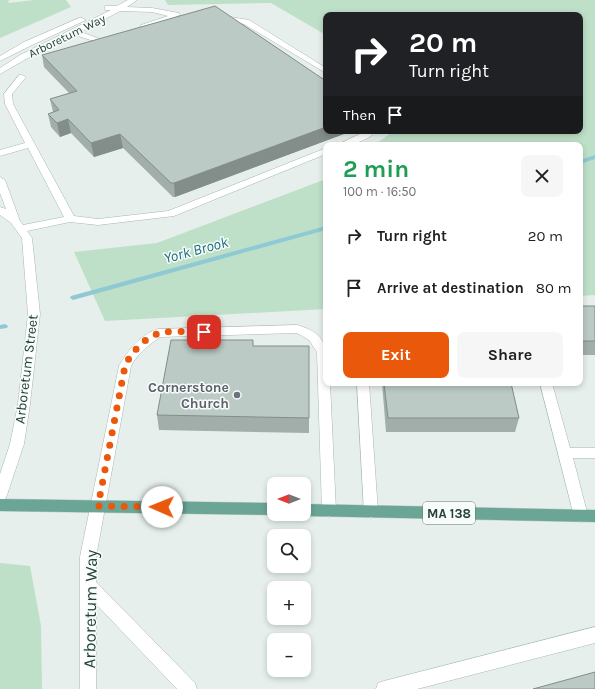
<!DOCTYPE html>
<meta charset="utf-8">
<style>
:root{--surface:#fff;--page:#f6f6f6;--text:#202124;--muted:#757577;--accent:#ea580c}
body{margin:0;font-family:Karla,sans-serif;background:var(--page);color:var(--text);height:100vh;display:flex;flex-direction:column;font-size:15px;white-space:nowrap}
*{box-sizing:border-box;margin:0}
p{font-size:13px;color:var(--muted)}
.icon{flex:none;width:22px;height:22px;fill:none;stroke:currentColor;stroke-width:2;stroke-linecap:round;stroke-linejoin:round}
.map{position:relative;flex:1;overflow:hidden}
.sheet{position:absolute;left:323px;top:142px;width:260px;height:244px;display:flex;flex-direction:column;background:var(--surface);border-radius:8px;box-shadow:0 2px 6px #0003}
.sheet>*{flex:none}
.banner{position:absolute;left:323px;top:12px;width:260px;height:122px;border-radius:8px;box-shadow:0 2px 6px #0003;background:#202124;color:#fff;overflow:hidden}
.needle{width:26px;rotate:270deg}
.buttons{position:absolute;left:267px;top:477px;display:grid;gap:8px}
.buttons a{display:grid;place-items:center;width:44px;height:44px;border-radius:8px;background:var(--surface);box-shadow:0 2px 6px #0003;font-size:20px}
.pin{position:absolute;display:grid;place-items:center;width:34px;height:34px;color:#fff;margin:-17px;border-radius:8px;box-shadow:0 2px 6px #0006}
.me{position:absolute;width:44px;margin:-22px;rotate:271deg;stroke-linejoin:round;filter:drop-shadow(0 0 3px #0008)}
.turn{display:flex;align-items:center;gap:14px;height:84px;padding:0 20px;font-size:18px}
.turn .icon{width:52px;height:52px;stroke-width:2.5}
.turn b{display:block;font-size:28px;line-height:34px}
.then{display:flex;align-items:center;height:38px;padding:0 20px;background:#0003;gap:8px;font-size:15px}
.round{display:grid;place-items:center;flex:none;width:42px;height:42px;border-radius:8px;background:var(--page)}
.summary{display:flex;align-items:center;justify-content:space-between;height:68px;padding:0 20px}
h1{font-size:24px;font-weight:700;line-height:30px;color:#1e9e55}
.action{display:flex;gap:8px;margin-top:auto;padding:8px 20px}
.action a{flex:1;height:46px;border-radius:8px;background:var(--accent);color:#fff;font-size:16px;font-weight:700;line-height:46px;text-align:center}
.action a+a{background:var(--page);color:var(--text)}
ul{padding:0;list-style:none}
li{display:flex;align-items:center;gap:12px;height:52px;padding:0 20px}
li div{flex:1}
li b{display:block;font-size:15px}
li em{font-style:normal}
.map>svg:first-child{display:block}
.green{fill:#bfe0c8}
.lines{fill:none;stroke-linecap:round;stroke-linejoin:round}
.stream{fill:#8ec9d4;fill-rule:evenodd}
.minor-casing{stroke:#a8b8b2;stroke-width:1}
.major-casing{stroke:#c2cac8;stroke-width:1}
.minor{fill:#fff;fill-rule:evenodd}
.major{fill:#6aa596;fill-rule:evenodd}
.wall{fill:#a1aea9}
.shaded-wall{fill:#838d89}
.building{fill:#bbcac4;stroke:#838d89}
.route{stroke:#ea580c;stroke-width:7;stroke-dasharray:0 12.6}
.worship-dot{fill:#6b7280;stroke:#f7fbf9;stroke-width:1.5}
.labels{text-anchor:middle;stroke-width:3;stroke-linejoin:round;paint-order:stroke}
.far-street-label{font-size:12px;fill:#24423a;stroke:#f7fbf9}
.shield{fill:#f7fbf9;stroke:#637a73;stroke-width:1}
.shield-label{font-size:13px;font-weight:bold;fill:#24423a}
.street-label{font-size:14px;fill:#24423a;stroke:#f7fbf9}
.worship-label{font-size:14px;font-weight:bold;fill:#5b616d;stroke:#f7fbf9;text-anchor:end}
.water-label{font-size:15px;font-style:italic;fill:#1c6f80;stroke:#f7fbf9}
.near-street-label{font-size:17px;fill:#24423a;stroke:#f7fbf9}
</style>
<div class="map">
<svg width="595" height="689" viewBox="0 0 595 689">
<rect width="100%" height="100%" fill="#e6efeb"/>
<g class="green">
<polygon points="0,0 9,0 8,3 34,0 66,0 71,7 0,38"/>
<polygon points="165,0 595,0 595,295 580,296 580,145 374,145 394,131 580,131 580,15 326,15 326,35 271,3 168,5"/>
<polygon points="326,179 326,309 105,321 74,252 157,243"/>
<polygon points="0,563 30,566 41,626 42,689 0,689"/>
</g>
<g class="lines">
<g class="stream">
<polygon points="595,155 595,159 580,164 580,160"/>
<polygon points="326,226 326,230 73,300 70,298 71,296"/>
<polygon points="5,324 8,326 7,328 0,329 0,325"/>
</g>
<defs>
<g id="minor">
<polygon points="128,0 137,0 127,7 152,8 179,13 180,15 144,29 141,29 141,25 168,16 152,12 120,11 81,32 103,40 113,38 113,42 103,44 75,35 26,59 0,74 0,68 20,55 111,10 105,10 105,6 117,6"/>
<polygon points="218,15 249,20 326,68 326,73 244,24 218,19"/>
<polygon points="79,18 82,18 86,20 30,46 0,61 0,56 24,42"/>
<polygon points="19,75 22,75 26,77 12,94 13,104 74,216 98,219 168,211 326,148 326,154 174,216 98,225 70,222 27,231 32,238 40,314 30,404 24,444 7,495 5,499 0,501 0,474 10,444 18,404 28,314 22,238 11,223 0,215 0,207 6,209 0,193 0,177 5,180 20,221 23,225 64,217 28,148 0,156 0,150 25,143 5,104 4,94"/>
<path d="M366 131H376C367 142 351 145 337 145Z"/>
<path d="M297 325C332 335 326 352 326 383H330L336 511 334 515 329 517 324 515 322 511 317 352 309 340 297 333 160 337C149 345 138 353 131 366L96 557V582L195 683 197 689H177L96 604V689H80V557L119 366C127 351 141 334 158 329Z"/>
<polygon points="357,383 369,383 378,512 376,516 371,518 366,516 364,512"/>
<polygon points="540,383 552,383 570,448 595,448 595,458 573,458 588,516 586,520 581,522 576,520 574,516"/>
<polygon points="595,627 595,643 417,689 376,689 378,683 384,681"/>
</g>
<g id="major">
<polygon points="0,499 274,503 274,514 277,514 274,515 0,511"/>
<polygon points="304,504 595,510 595,522 304,516 299,514 304,514"/>
</g>
</defs>
<use href="#minor" class="minor-casing"/>
<use href="#major" class="major-casing"/>
<use href="#minor" class="minor"/>
<use href="#major" class="major"/>
</g>
<g class="wall">
<polygon points="42,55 326,131 352,131 175,197 173,197 123,148 94,157 71,133 60,137 51,127 48,114 53,112 50,99 69,93 44,67"/>
<rect x="580" y="306" width="15" height="49"/>
<polygon points="253,346 309,346 309,433 159,430 157,415"/>
<polygon points="382,383 511,383 519,418 515,432 386,432"/>
</g>
<g class="shaded-wall">
<polygon points="68,119 71,133 60,137 57,123"/>
<polygon points="326,127 326,131 352,131 175,197 174,183"/>
<polygon points="120,134 123,148 94,157 91,143"/>
</g>
<g class="building">
<polygon points="215,6 326,81 326,127 174,183 171,183 120,134 91,143 68,119 57,123 48,114 59,110 50,99 77,91 42,55"/>
<rect x="580" y="306" width="15" height="35"/>
<polygon points="171,340 253,340 253,346 309,346 309,418 157,415"/>
<polygon points="384,383 511,383 519,418 388,418"/>
<polygon points="595,672 595,689 533,689"/>
</g>
<g class="lines">
<path class="route" d="M162 507 98 506 125 366C131 353 143 339 157 334 166 330 194 332 204 332"/>
</g>
<circle class="worship-dot" cx="237" cy="395" r="4"/>
<g class="labels">
<g class="far-street-label">
<text transform="translate(67 36) rotate(-26)" y="4">Arboretum Way</text>
</g>
<rect class="shield" x="423" y="502" width="52" height="22" rx="3"/>
<g class="shield-label">
<text x="449" y="518">MA 138</text>
</g>
<g class="street-label">
<text transform="translate(26 369) rotate(-83)" y="5">Arboretum Street</text>
</g>
<g class="worship-label">
<text x="229" y="392">Cornerstone<tspan x="229" dy="16">Church</tspan></text>
</g>
<g class="water-label">
<text transform="translate(196 250) rotate(-15)" y="5">York Brook</text>
</g>
<g class="near-street-label">
<text transform="translate(90 609) rotate(-89)" y="6">Arboretum Way</text>
</g>
</g>
</svg>
<div class="buttons">
<a><svg class="needle" viewBox="-14 -14 28 28"><path d="M0-13l5 13h-10z" fill="#e53935"/><path d="M0 13l5-13h-10z" fill="#757577"/></svg></a>
<a><svg class="icon" aria-label="search" viewBox="0 0 24 24"><circle cx="10" cy="10" r="6"/><path d="M15 15l6 6"/></svg></a>
<a>+</a>
<a>−</a>
</div>
<div class="pin" style="left:204px;top:332px;background:#d93025"><svg class="icon" aria-label="arrive" viewBox="0 0 24 24"><path d="M6 21V4h12l-3 4 3 4H6"/></svg></div>
<svg class="me" style="left:162px;top:507px" viewBox="-20 -20 40 40"><circle r="19" fill="#fff"/><path d="M0-13L10 11 0 6-10 11z" fill="#ea580c"/></svg>
<div class="banner">
<div class="turn"><svg class="icon" aria-label="right" viewBox="0 0 24 24"><path d="M7 20v-9h11M14 6l5 5-5 5"/></svg><div><b>20 m</b>Turn right</div></div>
<div class="then">Then<svg class="icon" aria-label="arrive" viewBox="0 0 24 24"><path d="M6 21V4h12l-3 4 3 4H6"/></svg></div>
</div>
<section class="sheet">
<div class="summary"><div><h1>2 min</h1><p>100 m · 16:50</p></div><a class="round"><svg class="icon" aria-label="close" viewBox="0 0 24 24"><path d="M6 6l12 12M18 6L6 18"/></svg></a></div>
<ul>
<li><svg class="icon" aria-label="right" viewBox="0 0 24 24"><path d="M7 20v-9h11M14 6l5 5-5 5"/></svg><div><b>Turn right</b></div><em>20 m</em></li>
<li><svg class="icon" aria-label="arrive" viewBox="0 0 24 24"><path d="M6 21V4h12l-3 4 3 4H6"/></svg><div><b>Arrive at destination</b></div><em>80 m</em></li>
</ul>
<div class="action"><a>Exit</a><a>Share</a></div>
</section>
</div>
